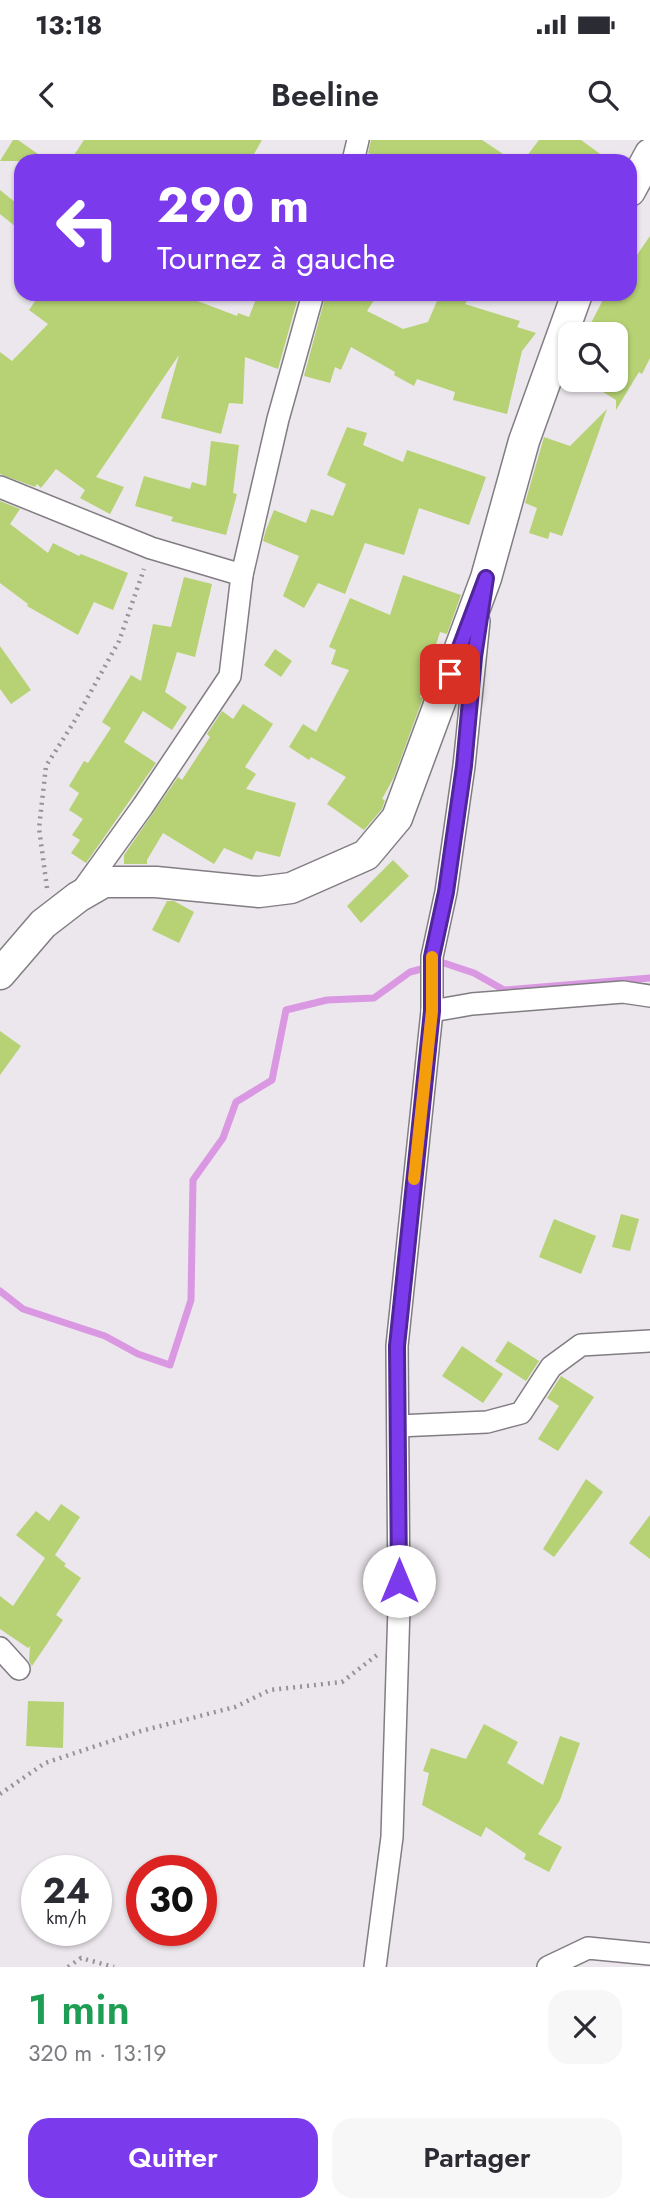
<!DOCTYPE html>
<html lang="fr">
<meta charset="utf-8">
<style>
:root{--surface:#fff;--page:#f7f7f7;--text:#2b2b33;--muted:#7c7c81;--accent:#7c3aed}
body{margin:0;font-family:Jost,sans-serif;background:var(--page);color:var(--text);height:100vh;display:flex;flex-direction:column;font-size:26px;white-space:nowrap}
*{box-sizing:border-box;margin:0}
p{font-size:23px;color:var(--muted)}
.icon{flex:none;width:38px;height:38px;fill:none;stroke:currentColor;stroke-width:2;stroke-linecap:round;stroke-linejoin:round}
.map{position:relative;height:1827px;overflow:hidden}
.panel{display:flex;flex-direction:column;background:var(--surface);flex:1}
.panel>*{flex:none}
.banner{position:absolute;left:14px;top:14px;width:623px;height:147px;border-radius:21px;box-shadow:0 2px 5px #0004;background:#7c3aed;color:#fff;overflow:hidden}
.fabs{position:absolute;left:558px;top:182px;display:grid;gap:14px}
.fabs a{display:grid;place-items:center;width:70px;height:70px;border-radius:14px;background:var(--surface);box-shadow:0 2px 5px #0004;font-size:35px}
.speed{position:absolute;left:21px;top:1715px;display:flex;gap:14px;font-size:35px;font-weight:700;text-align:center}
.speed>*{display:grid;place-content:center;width:91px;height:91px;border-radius:50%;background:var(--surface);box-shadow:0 2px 5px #0004;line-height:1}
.speed small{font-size:18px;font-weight:400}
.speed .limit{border:10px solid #d22;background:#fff;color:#111}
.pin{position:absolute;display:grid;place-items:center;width:60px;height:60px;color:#fff;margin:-30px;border-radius:14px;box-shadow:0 4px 10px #0006}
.me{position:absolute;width:77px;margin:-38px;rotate:0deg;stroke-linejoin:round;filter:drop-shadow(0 0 5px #0008)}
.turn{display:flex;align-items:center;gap:24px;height:147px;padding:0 28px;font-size:32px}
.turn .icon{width:91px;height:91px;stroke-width:2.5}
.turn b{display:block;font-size:49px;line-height:60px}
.round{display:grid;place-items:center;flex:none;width:74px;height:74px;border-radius:21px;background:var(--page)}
.head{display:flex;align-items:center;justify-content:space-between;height:119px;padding:0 28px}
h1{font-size:42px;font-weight:600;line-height:52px;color:#1e9e55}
.primary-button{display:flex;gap:14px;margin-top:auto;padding:14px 28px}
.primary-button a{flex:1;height:80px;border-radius:21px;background:var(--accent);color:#fff;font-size:28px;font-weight:600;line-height:80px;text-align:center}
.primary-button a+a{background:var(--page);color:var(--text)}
.status{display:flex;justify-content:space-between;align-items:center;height:49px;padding:0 35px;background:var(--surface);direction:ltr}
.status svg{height:19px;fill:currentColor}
header{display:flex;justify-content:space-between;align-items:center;height:91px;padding:0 28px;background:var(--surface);font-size:32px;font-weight:600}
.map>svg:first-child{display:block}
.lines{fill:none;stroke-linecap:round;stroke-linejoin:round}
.stream{stroke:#da98e2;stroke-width:7}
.building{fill:#b6d274}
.street-casing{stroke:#817d82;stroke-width:24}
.secondary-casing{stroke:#817d82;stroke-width:33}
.path{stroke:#969296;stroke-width:4.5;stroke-dasharray:2 5;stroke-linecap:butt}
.street{stroke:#fff;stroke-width:21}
.secondary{stroke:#fff;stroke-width:30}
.route-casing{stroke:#51269a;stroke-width:18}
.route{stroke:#7c3aed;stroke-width:12}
.slow{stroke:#f59e0b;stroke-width:12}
</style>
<div class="status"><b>13:18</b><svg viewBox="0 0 49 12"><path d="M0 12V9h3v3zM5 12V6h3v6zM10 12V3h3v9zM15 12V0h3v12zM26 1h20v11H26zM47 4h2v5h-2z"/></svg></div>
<header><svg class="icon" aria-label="back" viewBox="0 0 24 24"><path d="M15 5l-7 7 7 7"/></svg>Beeline<svg class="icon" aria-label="search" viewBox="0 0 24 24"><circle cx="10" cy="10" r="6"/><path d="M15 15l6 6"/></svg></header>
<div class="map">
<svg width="650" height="1827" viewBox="0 0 650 1827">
<rect width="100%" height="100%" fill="#ece7ec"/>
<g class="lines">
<polyline class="stream" points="0,1151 23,1169 105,1196 138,1214 170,1225 191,1160 193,1040 223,998 236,962 272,940 286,870 327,860 374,858 410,832 444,823 474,833 504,850 650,838"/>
</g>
<g class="building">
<polygon points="13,0 18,0 48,21 0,21"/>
<polygon points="84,0 262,0 250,21 70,21"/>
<polygon points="371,0 482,0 514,21 392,21 368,13"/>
<polygon points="539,0 581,0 610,21 523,21"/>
<polygon points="0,50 21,67 21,91 0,74"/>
<polygon points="650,96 650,218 642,234 639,232 616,270 616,260 584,240 616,240 616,194 602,194 589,187 606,154 630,154 630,125"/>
<polygon points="40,154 179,154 237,176 238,173 249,177 258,154 299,154 278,229 245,217 243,264 229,263 221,294 161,278 179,215 96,337 124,347 110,374 80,358 85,350 56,329 41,348 37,344 35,347 0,334 0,212 12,221 48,184 29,170"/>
<polygon points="326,154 378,154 367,171 403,189 428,182 440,154 471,154 465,164 520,181 517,187 536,193 522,211 507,274 453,260 455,252 417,239 414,246 394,235 395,232 351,207 341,230 335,227 330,243 304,236"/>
<polygon points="607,269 562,396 550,392 548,399 529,393 537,368 525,363 544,297 570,306"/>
<polygon points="347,287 367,293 363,305 403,322 407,310 486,337 469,385 419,368 404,415 365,403 345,454 318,443 304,468 283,456 299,416 263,401 266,390 274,370 306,383 311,369 333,376 346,344 327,335"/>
<polygon points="211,301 239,305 233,353 237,354 226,395 171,381 173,377 135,366 144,336 190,349 192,342 206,346"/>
<polygon points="0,361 20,369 10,384 48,413 53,403 79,416 81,414 128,433 113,470 94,462 78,495 27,466 28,464 0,443"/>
<polygon points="403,435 461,455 447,494 440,492 420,557 423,558 394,637 382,659 385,660 382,669 364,690 327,664 346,637 311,617 309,620 289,607 303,584 316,592 349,530 331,524 336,510 329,507 350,458 390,475"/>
<polygon points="184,437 212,444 195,517 177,512 165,552 187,567 172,590 143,571 124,602 156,623 86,723 71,713 80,700 72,695 83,679 69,670 79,653 69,646 84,621 88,623 111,588 102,582 131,535 141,541 153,484 171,487"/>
<polygon points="0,506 31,550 11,564 0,549"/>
<polygon points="275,509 292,521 281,537 264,525"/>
<polygon points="243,564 273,584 245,627 256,634 246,649 296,663 280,717 256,711 252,720 224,708 214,724 163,693 147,720 147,724 124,724 124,715 178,637 182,640 210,597 207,594 222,571 233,579"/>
<polygon points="393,720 409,736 361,783 347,766"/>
<polygon points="167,761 174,761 194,772 179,803 152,790"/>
<polygon points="0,891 21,906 0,935"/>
<polygon points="621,1074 639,1079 630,1111 612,1107"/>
<polygon points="554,1079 596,1096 581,1134 539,1117"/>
<polygon points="508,1201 539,1221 526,1241 495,1221"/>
<polygon points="462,1206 503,1234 483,1263 442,1236"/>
<polygon points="561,1236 594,1257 558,1311 538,1299 559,1266 547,1258"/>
<polygon points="586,1339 603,1352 554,1417 543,1409"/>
<polygon points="61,1364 80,1377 55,1415 66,1424 64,1426 81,1438 56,1475 63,1480 32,1526 29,1521 30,1506 28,1508 0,1489 0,1456 13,1466 45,1418 16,1395 36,1371 49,1381"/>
<polygon points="650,1375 650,1419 629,1403"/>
<polygon points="28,1561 64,1562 63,1608 26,1606"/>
<polygon points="484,1584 518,1602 507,1623 543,1645 560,1596 580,1603 560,1660 538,1694 562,1707 549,1732 524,1719 526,1714 486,1687 481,1697 422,1665 429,1633 423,1631 431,1608 466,1619"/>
</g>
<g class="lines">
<defs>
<g id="street">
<polyline points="353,21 358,0"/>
<polyline points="0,347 151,408 242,435 278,279 313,154"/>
<polyline points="81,752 143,666 230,536 242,435"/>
<polyline points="432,871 472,864 623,852 650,856"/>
<polyline points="398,1286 487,1282 521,1273 551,1227 581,1205 650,1201"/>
<polyline points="0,1508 19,1529"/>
<polyline points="375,1827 392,1697 399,1467 397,1206 432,871 432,817 446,752 464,626 479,481"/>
<polyline points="548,1827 588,1808 650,1814"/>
</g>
<g id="secondary">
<polyline points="630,51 650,14"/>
<polyline points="0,834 43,784 78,757 104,742 156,742 259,752 291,748 366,715 397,678 486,438 524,301 577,154"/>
</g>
</defs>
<use href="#street" class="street-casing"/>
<use href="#secondary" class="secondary-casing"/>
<g class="path">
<polyline points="47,748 39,688 46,626 74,582 119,501 144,429"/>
<polyline points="0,1654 45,1623 141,1591 235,1567 270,1550 342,1542 377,1515"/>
<polyline points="68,1827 81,1818 114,1827"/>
</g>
<use href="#street" class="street"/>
<use href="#secondary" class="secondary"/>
</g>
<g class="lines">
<defs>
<polyline id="route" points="399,1441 397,1206 432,871 432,817 446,752 464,626 474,517 486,438 450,534"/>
</defs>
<use href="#route" class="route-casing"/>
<use href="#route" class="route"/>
<polyline class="slow" points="414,1039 432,871 432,817"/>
</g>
</svg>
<div class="fabs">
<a><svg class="icon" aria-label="search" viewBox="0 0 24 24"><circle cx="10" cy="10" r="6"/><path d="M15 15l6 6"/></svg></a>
</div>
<div class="speed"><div>24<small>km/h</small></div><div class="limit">30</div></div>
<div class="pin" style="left:450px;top:534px;background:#d93025"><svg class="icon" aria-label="arrive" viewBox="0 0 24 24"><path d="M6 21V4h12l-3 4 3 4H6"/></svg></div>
<svg class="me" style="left:399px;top:1441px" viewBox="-20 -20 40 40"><circle r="19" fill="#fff"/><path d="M0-13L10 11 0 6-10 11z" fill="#7c3aed"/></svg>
<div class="banner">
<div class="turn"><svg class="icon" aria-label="left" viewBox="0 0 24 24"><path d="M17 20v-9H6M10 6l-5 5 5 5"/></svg><div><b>290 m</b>Tournez à gauche</div></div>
</div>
</div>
<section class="panel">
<div class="head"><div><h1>1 min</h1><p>320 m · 13:19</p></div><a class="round"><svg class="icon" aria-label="close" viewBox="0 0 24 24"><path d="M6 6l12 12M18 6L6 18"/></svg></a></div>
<div class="primary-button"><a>Quitter</a><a>Partager</a></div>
</section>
